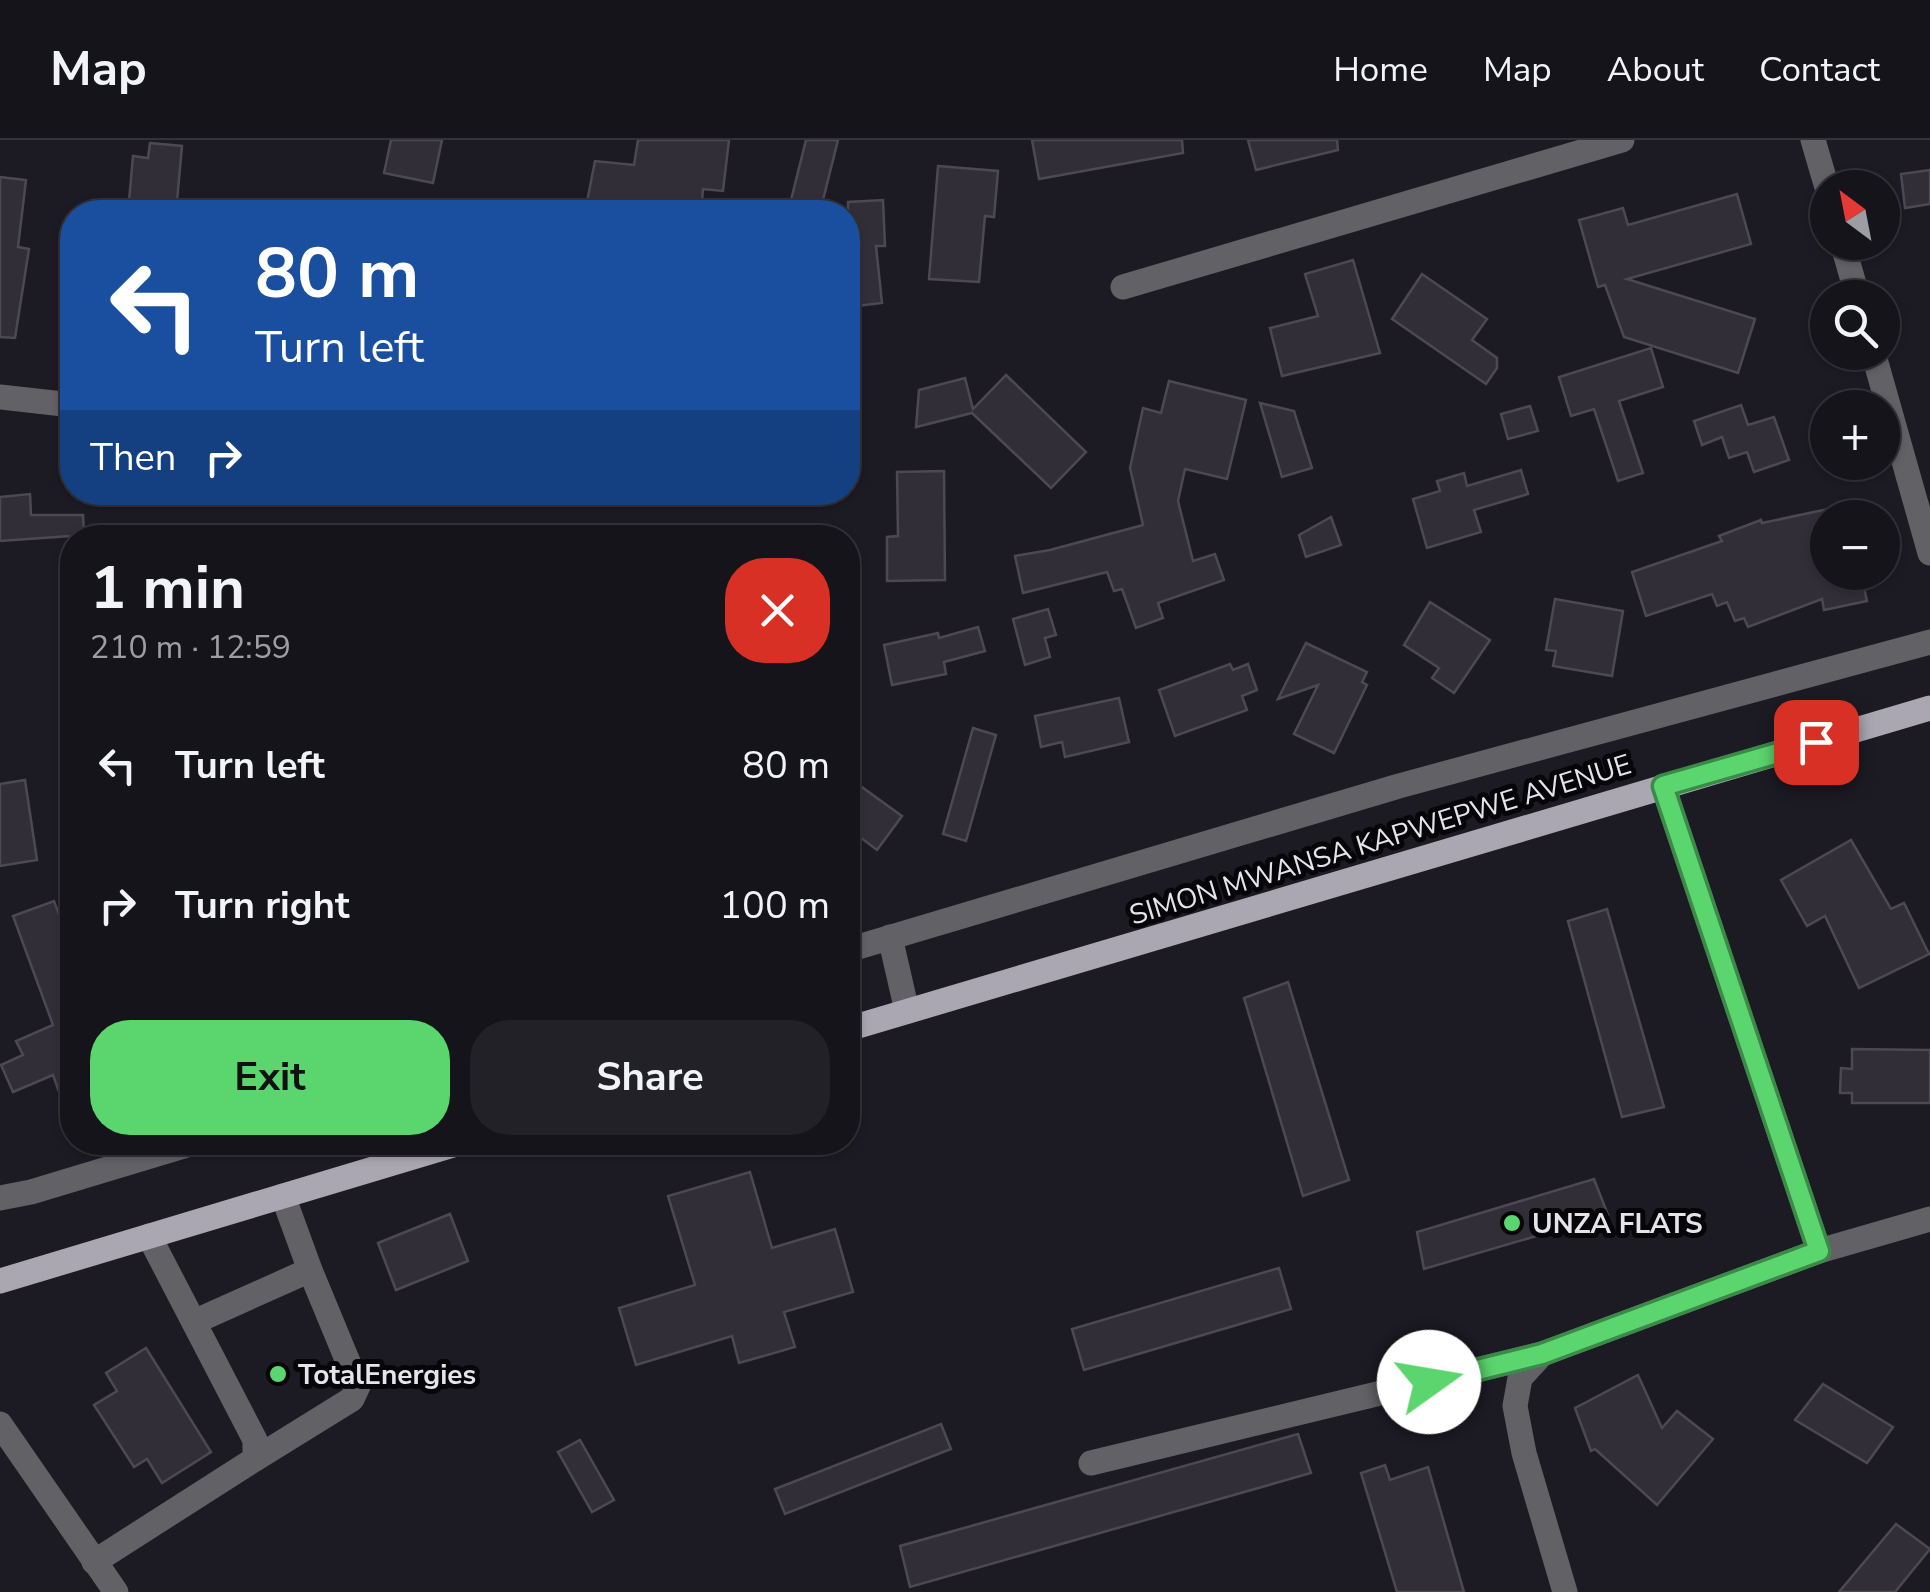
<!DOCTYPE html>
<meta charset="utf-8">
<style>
:root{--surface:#15141a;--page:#222127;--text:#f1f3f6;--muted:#9d9ea2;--line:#343339;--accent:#5bd56e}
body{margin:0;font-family:"Nunito Sans",sans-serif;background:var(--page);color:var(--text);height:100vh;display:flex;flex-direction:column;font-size:38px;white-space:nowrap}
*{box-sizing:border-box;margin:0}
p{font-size:32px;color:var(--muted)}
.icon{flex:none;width:55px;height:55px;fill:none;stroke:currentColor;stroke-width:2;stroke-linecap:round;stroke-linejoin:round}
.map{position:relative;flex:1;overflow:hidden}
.panel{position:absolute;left:60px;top:385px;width:800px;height:630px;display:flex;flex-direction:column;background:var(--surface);border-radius:40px;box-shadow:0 2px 8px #0004,0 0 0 2px var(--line)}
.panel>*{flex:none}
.banner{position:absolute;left:60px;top:60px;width:800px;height:305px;border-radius:40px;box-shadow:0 2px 8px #0004,0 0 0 2px var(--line);background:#1a4fa0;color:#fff;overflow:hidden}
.needle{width:65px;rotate:328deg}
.controls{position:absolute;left:1810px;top:30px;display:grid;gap:20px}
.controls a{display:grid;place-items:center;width:90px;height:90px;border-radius:50%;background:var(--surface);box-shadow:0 2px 8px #0004,0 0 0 2px var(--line);font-size:50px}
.pin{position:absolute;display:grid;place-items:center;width:85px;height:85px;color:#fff;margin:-42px;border-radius:20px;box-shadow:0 5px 15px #0006}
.me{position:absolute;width:110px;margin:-55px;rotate:77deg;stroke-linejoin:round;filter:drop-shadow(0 0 8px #0008)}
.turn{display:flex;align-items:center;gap:35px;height:210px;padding:0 30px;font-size:45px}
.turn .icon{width:130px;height:130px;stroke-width:2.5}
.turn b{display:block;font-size:70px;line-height:85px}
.then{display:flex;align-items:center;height:95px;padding:0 30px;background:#0003;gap:20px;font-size:38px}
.round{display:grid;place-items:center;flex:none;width:105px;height:105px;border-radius:40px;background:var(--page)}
.head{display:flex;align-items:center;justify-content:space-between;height:170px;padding:0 30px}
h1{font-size:60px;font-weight:700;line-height:75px}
.primary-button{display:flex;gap:20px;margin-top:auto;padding:20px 30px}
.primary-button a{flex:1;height:115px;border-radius:40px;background:var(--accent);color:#111;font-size:40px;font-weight:700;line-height:115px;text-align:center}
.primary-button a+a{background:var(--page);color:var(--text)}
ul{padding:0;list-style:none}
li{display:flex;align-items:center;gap:30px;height:140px;padding:0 30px}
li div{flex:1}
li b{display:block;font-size:38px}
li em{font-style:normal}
header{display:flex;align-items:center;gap:60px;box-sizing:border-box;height:140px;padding:0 50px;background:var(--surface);border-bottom:2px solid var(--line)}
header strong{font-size:48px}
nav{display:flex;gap:55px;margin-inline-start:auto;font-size:35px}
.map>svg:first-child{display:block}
.building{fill:#312e38;stroke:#4c4954;stroke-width:2.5}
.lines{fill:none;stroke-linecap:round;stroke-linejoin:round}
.minor{stroke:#626166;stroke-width:25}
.major{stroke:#aaa7b2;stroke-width:25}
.route-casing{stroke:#3b8a48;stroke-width:25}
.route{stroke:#5bd56e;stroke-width:18}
.poi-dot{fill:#5bd56e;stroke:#060609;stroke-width:4}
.labels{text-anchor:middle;stroke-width:10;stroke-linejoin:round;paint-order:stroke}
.street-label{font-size:28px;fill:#e6e4eb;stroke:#060609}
.poi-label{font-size:28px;font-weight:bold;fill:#e6e4eb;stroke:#060609;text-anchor:start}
</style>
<header>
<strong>Map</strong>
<nav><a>Home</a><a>Map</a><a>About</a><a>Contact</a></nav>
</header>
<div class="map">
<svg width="1930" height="1452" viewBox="0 0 1930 1452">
<rect width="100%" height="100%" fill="#1c1a23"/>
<g class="building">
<polygon points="391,0 442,0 433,43 384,33"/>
<polygon points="638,0 729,0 723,51 703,49 702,62 690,61 689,72 585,72 595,21 634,25"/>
<polygon points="806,0 838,0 820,72 788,72"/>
<polygon points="1032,0 1182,0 1183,13 1039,39"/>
<polygon points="1248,0 1337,0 1338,10 1256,30"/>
<polygon points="150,3 182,6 176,72 128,72 133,16 148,18"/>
<polygon points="938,26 998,31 994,77 985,76 979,142 929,139"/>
<polygon points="1930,30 1930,64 1905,68 1901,34"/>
<polygon points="0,37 26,40 18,107 29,109 15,198 0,197"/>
<polygon points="1737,54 1751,104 1627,139 1755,179 1738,233 1624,197 1605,145 1598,147 1579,80 1623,68 1628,85"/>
<polygon points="883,60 885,106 876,106 882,163 848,167 848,62"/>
<polygon points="1353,120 1380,213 1282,236 1270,188 1318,176 1305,134"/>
<polygon points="1422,134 1487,179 1472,200 1497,218 1497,228 1486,244 1392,179"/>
<polygon points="1651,208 1663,247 1619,261 1643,333 1618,341 1594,269 1571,276 1559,237"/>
<polygon points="1006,235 1086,312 1051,348 972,273 916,287 919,250 965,238 973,269"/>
<polygon points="1169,241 1246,260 1227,339 1185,329 1178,361 1193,421 1215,414 1224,440 1158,463 1163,478 1136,488 1122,449 1114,451 1107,432 1023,453 1015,416 1050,410 1143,385 1130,328 1143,268 1161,273"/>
<polygon points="1260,263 1294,271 1312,328 1282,337"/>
<polygon points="1741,265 1748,285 1774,277 1789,320 1754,332 1747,312 1729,318 1722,297 1702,305 1694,281"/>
<polygon points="1530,266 1538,291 1508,299 1501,274"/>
<polygon points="1521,330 1528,354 1474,370 1481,392 1427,408 1413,359 1440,351 1437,341 1464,333 1467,346"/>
<polygon points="944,331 945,440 887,441 887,397 898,396 897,332"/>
<polygon points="30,354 31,375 83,375 84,395 0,401 0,357"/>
<polygon points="1828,369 1828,432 1884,432 1884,435 1863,443 1867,461 1824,470 1822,459 1748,487 1744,478 1735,481 1727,462 1717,466 1712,454 1646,476 1632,432 1722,401 1719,396 1761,380 1762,383"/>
<polygon points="1331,377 1341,405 1306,417 1299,395"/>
<polygon points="1555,459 1623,471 1612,536 1553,526 1556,511 1546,510"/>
<polygon points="1430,462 1490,500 1454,553 1432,538 1439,528 1404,505"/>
<polygon points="1048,469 1056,495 1045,498 1050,517 1025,525 1013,479"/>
<polygon points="978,487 985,511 944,522 946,534 892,545 884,505 938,493 939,498"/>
<polygon points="1306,503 1367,532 1362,542 1367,545 1334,613 1294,594 1318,545 1278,559"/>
<polygon points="1230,524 1233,530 1248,524 1257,550 1242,556 1247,570 1175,596 1159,550"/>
<polygon points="1119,558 1129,602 1065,617 1062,602 1041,607 1035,576"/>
<polygon points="973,588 996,595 966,701 943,694"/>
<polygon points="848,637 902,676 877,710 848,688"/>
<polygon points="25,640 37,720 0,726 0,644"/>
<polygon points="1851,700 1891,769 1904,763 1929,814 1859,848 1825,776 1807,786 1781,740"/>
<polygon points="54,761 72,810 72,980 69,980 53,935 13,952 1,925 23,915 16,901 53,885 13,776"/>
<polygon points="1607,769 1664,967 1622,977 1568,781"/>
<polygon points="1288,842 1349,1040 1303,1056 1244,858"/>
<polygon points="1852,909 1930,910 1930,963 1852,963 1852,953 1840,953 1841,928 1852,929"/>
<polygon points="750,1032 772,1108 835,1089 853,1152 784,1172 795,1207 739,1223 732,1196 636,1225 619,1168 695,1145 668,1056"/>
<polygon points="1594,1039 1608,1075 1424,1129 1417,1092"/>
<polygon points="450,1074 468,1121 396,1150 378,1103"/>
<polygon points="1279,1128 1291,1169 1084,1230 1072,1189"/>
<polygon points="146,1208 211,1312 162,1343 147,1319 134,1327 94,1265 117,1251 106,1233"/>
<polygon points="1638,1235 1662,1288 1677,1271 1713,1299 1657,1365 1595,1309 1591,1311 1575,1268"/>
<polygon points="1823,1244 1893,1287 1867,1323 1795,1280"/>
<polygon points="941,1284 951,1309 785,1374 775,1349"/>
<polygon points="1298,1294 1311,1333 910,1447 900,1406"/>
<polygon points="580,1300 614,1360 592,1372 558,1312"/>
<polygon points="1385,1325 1390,1340 1428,1327 1464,1452 1397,1452 1361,1333"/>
<polygon points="1896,1384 1930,1409 1895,1452 1839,1452"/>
</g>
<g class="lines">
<g class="minor">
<polyline points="1813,0 1828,51"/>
<polyline points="1842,102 1858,158"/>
<polyline points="1123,147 1622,0"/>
<polyline points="1873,212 1930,413"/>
<polyline points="0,257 72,265"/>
<polyline points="1663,646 1819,1111"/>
<polyline points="890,797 907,871"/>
<polyline points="848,810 1399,646 1930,502"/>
<polyline points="0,1058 31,1052 197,1002"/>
<polyline points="194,1182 310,1130"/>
<polyline points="1542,1214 1520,1238 1515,1266 1524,1313 1565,1452"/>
<polyline points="0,1284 116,1452"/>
<polyline points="255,1319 352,1259 358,1246 310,1130 283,1056"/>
<polyline points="1091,1323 1542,1214 1819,1111 1930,1079"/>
<polyline points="94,1422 255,1319 255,1300 149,1096"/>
</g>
<g class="major">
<polyline points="848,889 1930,568"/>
<polyline points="0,1141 463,1002"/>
</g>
</g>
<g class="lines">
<defs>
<polyline id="route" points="1429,1242 1542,1214 1819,1111 1663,646 1816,602"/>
</defs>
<use href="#route" class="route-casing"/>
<use href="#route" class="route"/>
</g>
<g class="poi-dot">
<circle cx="1512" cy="1083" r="10"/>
<circle cx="278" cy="1234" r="10"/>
</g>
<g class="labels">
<g class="street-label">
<text transform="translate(1380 699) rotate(-17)" y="10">SIMON MWANSA KAPWEPWE AVENUE</text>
</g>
<g class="poi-label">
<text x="1532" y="1093">UNZA FLATS</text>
<text x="298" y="1244">TotalEnergies</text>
</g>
</g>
</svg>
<div class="controls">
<a><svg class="needle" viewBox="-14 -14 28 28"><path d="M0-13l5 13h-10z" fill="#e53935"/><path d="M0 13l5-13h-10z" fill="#9d9ea2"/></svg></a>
<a><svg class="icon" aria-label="search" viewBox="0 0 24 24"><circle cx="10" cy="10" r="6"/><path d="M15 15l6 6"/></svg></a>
<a>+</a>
<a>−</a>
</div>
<div class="pin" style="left:1816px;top:602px;background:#d93025"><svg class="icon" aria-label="arrive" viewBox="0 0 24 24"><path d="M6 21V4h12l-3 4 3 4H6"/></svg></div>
<svg class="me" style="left:1429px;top:1242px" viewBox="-20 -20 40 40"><circle r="19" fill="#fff"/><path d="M0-13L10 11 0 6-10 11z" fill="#5bd56e"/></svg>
<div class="banner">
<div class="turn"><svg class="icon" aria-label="left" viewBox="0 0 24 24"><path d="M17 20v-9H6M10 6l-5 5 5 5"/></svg><div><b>80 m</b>Turn left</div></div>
<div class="then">Then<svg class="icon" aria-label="right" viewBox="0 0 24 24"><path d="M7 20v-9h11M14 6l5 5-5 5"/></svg></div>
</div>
<section class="panel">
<div class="head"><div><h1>1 min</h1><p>210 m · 12:59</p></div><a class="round" style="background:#d93025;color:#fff"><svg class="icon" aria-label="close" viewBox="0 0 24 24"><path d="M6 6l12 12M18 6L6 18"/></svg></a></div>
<ul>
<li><svg class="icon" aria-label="left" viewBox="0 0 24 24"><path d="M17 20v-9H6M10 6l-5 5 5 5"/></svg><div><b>Turn left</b></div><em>80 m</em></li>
<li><svg class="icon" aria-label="right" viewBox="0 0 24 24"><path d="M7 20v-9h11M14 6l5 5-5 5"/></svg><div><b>Turn right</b></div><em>100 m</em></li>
</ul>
<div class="primary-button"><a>Exit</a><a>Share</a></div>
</section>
</div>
